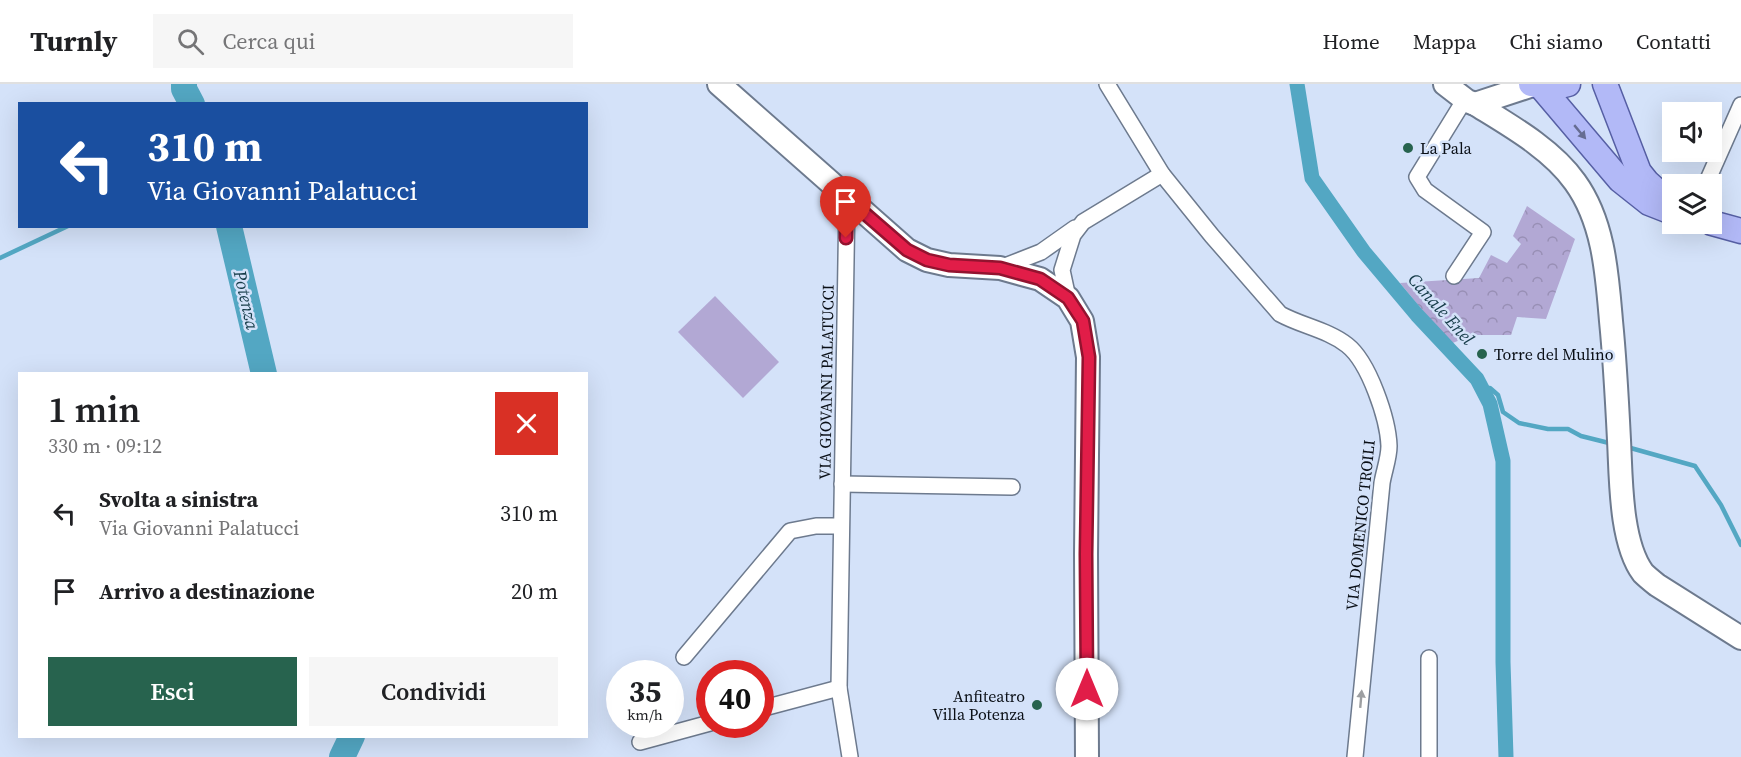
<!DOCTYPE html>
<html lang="it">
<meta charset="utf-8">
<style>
:root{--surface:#fff;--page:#f6f6f6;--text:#202124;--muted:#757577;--line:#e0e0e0;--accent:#27634e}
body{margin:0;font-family:"Source Serif 4",serif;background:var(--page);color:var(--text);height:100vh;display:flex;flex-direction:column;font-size:22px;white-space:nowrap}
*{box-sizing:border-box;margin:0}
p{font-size:20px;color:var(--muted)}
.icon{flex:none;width:33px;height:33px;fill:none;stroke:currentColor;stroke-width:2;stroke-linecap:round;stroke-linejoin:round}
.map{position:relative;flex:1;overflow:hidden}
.sheet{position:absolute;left:18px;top:288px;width:570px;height:366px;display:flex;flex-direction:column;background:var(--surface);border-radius:0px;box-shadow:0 6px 24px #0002}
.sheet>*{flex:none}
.top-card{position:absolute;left:18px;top:18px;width:570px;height:126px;border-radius:0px;box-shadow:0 6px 24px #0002;background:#1a4fa0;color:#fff;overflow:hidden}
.fabs{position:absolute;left:1662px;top:18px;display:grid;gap:12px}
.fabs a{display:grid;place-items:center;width:60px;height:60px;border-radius:0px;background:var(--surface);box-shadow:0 6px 24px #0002;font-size:30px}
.speed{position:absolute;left:606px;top:576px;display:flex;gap:12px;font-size:30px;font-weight:700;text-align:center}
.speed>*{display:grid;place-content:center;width:78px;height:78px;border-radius:50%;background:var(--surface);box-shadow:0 6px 24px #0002;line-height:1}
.speed small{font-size:15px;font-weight:400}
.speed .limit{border:9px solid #d22;background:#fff;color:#111}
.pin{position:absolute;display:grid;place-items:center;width:51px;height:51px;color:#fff;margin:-62px -26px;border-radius:50% 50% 50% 0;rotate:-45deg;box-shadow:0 0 6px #0007}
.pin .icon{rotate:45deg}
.me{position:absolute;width:66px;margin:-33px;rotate:0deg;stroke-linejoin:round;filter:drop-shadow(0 0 4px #0008)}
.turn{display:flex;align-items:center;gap:21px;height:126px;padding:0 30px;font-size:27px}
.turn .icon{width:78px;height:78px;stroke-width:2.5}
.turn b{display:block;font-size:42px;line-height:51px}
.round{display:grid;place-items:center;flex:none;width:63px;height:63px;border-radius:0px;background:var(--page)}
.summary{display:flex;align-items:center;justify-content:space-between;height:102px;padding:0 30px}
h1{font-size:36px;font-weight:600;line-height:45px}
.action{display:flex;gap:12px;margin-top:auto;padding:12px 30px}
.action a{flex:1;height:69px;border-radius:0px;background:var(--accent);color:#fff;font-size:24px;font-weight:600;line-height:69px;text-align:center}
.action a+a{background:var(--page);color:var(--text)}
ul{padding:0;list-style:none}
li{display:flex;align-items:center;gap:18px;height:78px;padding:0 30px}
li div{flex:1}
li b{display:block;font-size:22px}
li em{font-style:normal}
header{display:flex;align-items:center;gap:36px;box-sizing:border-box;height:84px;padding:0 30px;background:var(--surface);border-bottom:2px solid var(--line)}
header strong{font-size:28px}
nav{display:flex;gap:33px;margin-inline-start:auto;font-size:21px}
.search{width:420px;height:54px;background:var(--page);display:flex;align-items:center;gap:15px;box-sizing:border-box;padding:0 21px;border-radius:0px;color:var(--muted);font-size:22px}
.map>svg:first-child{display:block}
.park{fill:url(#park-crowns)}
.pitch{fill:#b2a8d4}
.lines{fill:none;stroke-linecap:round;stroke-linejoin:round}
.stream{stroke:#53a7c3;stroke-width:4.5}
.canal{stroke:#53a7c3;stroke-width:15}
.river{stroke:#53a7c3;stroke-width:26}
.street-casing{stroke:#6d7a8e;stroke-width:18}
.secondary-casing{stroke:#6d7a8e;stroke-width:26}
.primary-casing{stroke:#565fa4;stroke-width:27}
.street{stroke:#fff;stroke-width:15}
.secondary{stroke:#fff;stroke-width:22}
.primary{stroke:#b2b9f7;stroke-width:24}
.oneway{fill:#666c92}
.oneway2{fill:#9d9fa2}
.route-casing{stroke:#92132f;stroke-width:15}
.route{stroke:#e11d48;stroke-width:10}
.poi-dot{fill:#27634e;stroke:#d4e2f9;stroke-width:2}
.labels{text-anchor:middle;stroke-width:5;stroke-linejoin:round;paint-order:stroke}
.poi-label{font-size:16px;fill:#0a0f16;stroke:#d4e2f9;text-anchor:start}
.street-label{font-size:16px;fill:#0a0f16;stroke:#d4e2f9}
.water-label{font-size:18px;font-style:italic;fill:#163c49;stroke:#d4e2f9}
</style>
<header>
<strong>Turnly</strong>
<div class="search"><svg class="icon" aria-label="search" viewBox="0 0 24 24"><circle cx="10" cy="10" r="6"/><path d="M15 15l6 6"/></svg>Cerca qui</div>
<nav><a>Home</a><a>Mappa</a><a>Chi siamo</a><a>Contatti</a></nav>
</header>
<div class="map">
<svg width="1741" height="673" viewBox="0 0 1741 673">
<defs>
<pattern id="park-crowns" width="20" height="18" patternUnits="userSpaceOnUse" patternTransform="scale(1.5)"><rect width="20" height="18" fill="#b2a8d4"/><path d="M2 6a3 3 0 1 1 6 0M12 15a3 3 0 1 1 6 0" fill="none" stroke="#988fb5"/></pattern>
</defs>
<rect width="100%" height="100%" fill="#d4e2f9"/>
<polygon class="park" points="1527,122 1575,155 1546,235 1517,233 1511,251 1473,251 1450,260 1400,199 1479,194 1491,171 1507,179 1521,160 1513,152"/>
<polygon class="pitch" points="715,212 779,278 743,314 678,248"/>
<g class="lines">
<g class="stream">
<polyline points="0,174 68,142"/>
<polyline points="1481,304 1490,304 1498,311 1503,328 1519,339 1548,345 1568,345 1581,352 1613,360"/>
<polyline points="1627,363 1695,382 1721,421 1741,461"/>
</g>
<polyline class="canal" points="1297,0 1312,94 1364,168 1417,231 1477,295 1490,320 1503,377 1503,578 1506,673"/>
<g class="river">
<polyline points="184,0 184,5 192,20"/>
<polyline points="229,142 264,290"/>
<polyline points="342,673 352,652"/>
</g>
<defs>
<g id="street">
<path d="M1107 0 1162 90 1212 152 1280 230C1302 242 1328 246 1347 261 1369 278 1388 335 1389 362 1389 374 1384 387 1382 399L1355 673"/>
<polyline points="1706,100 1741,21"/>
<polyline points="847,115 839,604 850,673"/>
<polyline points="1000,184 1041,168 1075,144"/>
<polyline points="1454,192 1483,148 1425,106 1417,93 1465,15"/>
<polyline points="1068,214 1062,186 1073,151 1083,138 1162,90"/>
<polyline points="842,400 1012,403"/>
<polyline points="684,573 790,447 816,442 841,442"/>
<polyline points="1429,574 1429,673"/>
<polyline points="760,625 839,604"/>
<polyline points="640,658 710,639"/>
</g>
<g id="secondary">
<polyline points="719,0 907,166 927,176 949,181 1000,184 1040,195 1068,214 1082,237 1088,273 1086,470 1087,673"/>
<path d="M1445 0 1467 17 1475 20C1509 41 1552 65 1575 98 1604 138 1607 190 1611 237 1615 277 1617 316 1619 356 1621 393 1620 458 1643 489 1647 493 1652 497 1657 501L1741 554"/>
<polyline points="1475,20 1533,1"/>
</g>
<g id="primary">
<polyline points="1531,0 1552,4 1568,0"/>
<polyline points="1605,0 1639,88 1647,98 1668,117"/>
<polyline points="1542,4 1620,96 1649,119 1672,128"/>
<polyline points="1712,139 1741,147"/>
</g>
</defs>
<use href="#street" class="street-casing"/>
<use href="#secondary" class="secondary-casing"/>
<use href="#primary" class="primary-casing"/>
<use href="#street" class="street"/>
<use href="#secondary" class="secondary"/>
<use href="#primary" class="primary"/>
</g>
<defs><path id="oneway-solid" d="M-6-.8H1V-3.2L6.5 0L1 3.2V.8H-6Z" transform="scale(1.5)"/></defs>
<use class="oneway" href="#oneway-solid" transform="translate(1580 48) rotate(50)"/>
<use class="oneway2" href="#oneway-solid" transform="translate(1361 615) rotate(-85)"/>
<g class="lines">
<defs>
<polyline id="route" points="846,154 847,114 907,166 927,176 949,181 1000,184 1040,195 1068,214 1083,237 1089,273 1086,470 1087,605"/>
</defs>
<use href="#route" class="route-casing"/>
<use href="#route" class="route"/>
</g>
<g class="poi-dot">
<circle cx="1408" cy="64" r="6"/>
<circle cx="1482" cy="270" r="6"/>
<circle cx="1037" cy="621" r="6"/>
</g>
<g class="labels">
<g class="poi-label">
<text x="1420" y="70">La Pala</text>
<text x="1494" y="276">Torre del Mulino</text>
<text x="1025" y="618" text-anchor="end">Anfiteatro<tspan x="1025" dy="18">Villa Potenza</tspan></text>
</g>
<g class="street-label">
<text transform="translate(826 298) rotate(-89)" y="6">VIA GIOVANNI PALATUCCI</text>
<text transform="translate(1360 441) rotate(-84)" y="6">VIA DOMENICO TROILI</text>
</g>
<g class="water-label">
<text transform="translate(246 216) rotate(77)" y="6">Potenza</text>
<text transform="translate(1441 225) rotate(48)" y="6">Canale Enel</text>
</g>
</g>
</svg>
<div class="fabs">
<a><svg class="icon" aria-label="sound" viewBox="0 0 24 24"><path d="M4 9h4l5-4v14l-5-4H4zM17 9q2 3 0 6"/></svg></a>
<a><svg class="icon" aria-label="layers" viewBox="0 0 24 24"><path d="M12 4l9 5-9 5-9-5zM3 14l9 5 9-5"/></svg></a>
</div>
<div class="speed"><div>35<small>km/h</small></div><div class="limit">40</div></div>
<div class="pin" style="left:846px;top:154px;background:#d93025"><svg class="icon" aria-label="arrive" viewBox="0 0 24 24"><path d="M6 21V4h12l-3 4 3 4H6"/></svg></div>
<svg class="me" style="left:1087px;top:605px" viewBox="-20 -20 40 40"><circle r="19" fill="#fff"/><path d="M0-13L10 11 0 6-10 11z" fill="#e11d48"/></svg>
<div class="top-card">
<div class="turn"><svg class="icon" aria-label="left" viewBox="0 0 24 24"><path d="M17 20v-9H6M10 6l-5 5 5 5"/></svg><div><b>310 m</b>Via Giovanni Palatucci</div></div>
</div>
<section class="sheet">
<div class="summary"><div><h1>1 min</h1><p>330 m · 09:12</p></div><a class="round" style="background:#d93025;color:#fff"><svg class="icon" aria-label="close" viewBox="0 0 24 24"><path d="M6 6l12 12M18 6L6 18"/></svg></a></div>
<ul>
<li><svg class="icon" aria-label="left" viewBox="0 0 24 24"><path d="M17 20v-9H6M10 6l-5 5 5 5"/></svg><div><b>Svolta a sinistra</b><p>Via Giovanni Palatucci</p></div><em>310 m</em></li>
<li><svg class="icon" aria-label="arrive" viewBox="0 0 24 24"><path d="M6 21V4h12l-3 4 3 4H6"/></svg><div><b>Arrivo a destinazione</b></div><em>20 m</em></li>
</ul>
<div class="action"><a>Esci</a><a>Condividi</a></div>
</section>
</div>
